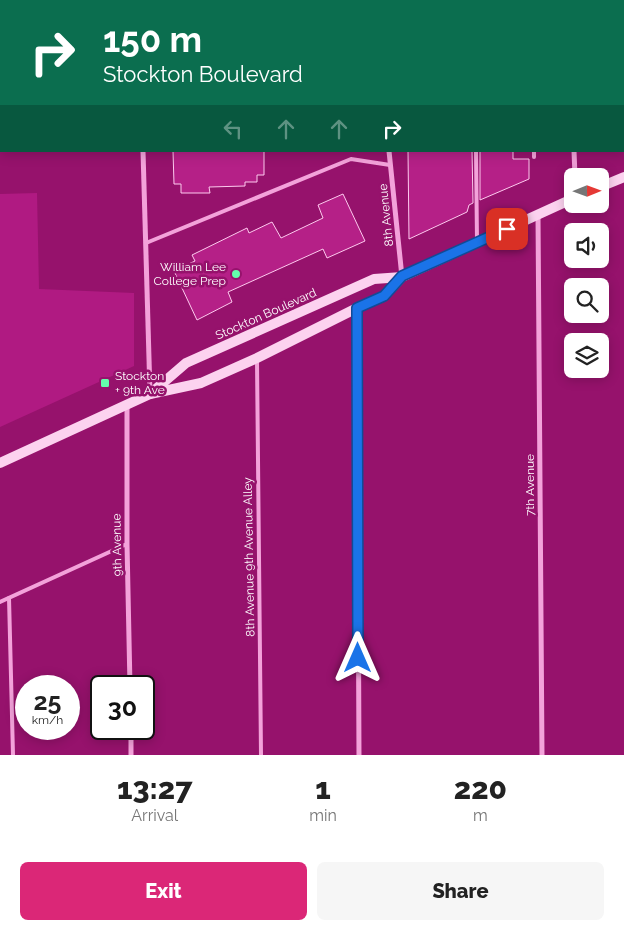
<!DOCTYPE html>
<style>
:root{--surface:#fff;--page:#f6f6f6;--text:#222;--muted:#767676;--accent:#db2777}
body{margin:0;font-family:Raleway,sans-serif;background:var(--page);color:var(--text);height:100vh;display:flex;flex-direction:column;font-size:19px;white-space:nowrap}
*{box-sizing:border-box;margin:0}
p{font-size:16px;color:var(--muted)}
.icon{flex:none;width:28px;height:28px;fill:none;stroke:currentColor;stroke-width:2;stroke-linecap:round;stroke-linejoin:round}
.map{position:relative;height:755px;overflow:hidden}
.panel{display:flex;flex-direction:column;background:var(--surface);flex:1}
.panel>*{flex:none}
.top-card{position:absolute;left:0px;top:0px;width:625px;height:152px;box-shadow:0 2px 12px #0003;background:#0b6e4f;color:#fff;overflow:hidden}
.needle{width:32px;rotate:89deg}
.buttons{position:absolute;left:564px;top:168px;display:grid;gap:10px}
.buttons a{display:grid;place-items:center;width:45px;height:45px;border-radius:8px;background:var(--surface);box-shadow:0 2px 12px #0003;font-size:25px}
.speed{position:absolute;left:15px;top:675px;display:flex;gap:10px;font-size:25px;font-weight:700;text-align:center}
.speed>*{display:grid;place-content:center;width:65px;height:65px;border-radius:50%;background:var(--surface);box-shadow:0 2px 12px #0003;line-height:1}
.speed small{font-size:12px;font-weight:400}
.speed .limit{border:2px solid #111;border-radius:8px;background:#fff;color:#111}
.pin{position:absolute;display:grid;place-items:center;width:42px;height:42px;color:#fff;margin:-21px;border-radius:10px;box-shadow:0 2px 8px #0006}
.me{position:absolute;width:55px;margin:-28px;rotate:0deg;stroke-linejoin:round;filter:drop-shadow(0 0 4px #0008)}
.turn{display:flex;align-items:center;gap:18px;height:105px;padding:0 20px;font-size:22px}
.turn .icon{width:65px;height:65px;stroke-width:2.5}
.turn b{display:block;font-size:35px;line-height:42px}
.lanes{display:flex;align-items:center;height:48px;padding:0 20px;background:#0003;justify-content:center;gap:25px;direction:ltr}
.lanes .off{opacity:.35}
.eta{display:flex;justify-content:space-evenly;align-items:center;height:85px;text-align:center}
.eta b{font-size:30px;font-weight:800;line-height:35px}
.button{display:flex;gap:10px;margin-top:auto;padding:10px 20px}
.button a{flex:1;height:58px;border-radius:8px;background:var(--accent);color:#fff;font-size:20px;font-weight:800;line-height:58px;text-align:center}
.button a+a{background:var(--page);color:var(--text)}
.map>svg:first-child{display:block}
.green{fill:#b01a82}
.building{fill:#b52087;stroke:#fdcaee}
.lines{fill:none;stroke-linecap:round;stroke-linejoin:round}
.service{stroke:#f3a2da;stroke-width:4}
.minor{stroke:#f3a2da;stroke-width:5}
.secondary{stroke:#fcd2ef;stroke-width:10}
.route-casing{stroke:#114b97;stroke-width:12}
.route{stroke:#1a73e8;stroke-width:9}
.poi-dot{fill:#64ffac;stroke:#96126c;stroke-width:2}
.labels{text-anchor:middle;stroke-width:5;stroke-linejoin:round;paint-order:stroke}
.street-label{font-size:12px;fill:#fff;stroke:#96126c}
.poi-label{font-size:12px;fill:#fff;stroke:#96126c;text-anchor:end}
</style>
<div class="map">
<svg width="624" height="755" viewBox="0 0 624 755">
<rect width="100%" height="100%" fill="#96126c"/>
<polygon class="green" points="37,193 39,289 134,293 134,366 0,427 0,194"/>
<g class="building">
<polygon points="173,151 264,151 264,175 257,175 257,182 245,182 245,186 209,187 210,193 181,193 181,184 174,184"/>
<polygon points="408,151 472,151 473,203 469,205 467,212 409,239"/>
<polygon points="480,151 513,151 513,159 529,159 529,179 480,200"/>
<polygon points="343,194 365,241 327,258 323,249 228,292 232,302 197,320 174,271 195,261 192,255 247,228 249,233 272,222 281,238 323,218 318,205"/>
</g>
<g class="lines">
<g class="service">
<polyline points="475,0 475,1"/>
<polyline points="476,151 477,241"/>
<polyline points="534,151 534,157"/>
<polyline points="146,243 351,159 390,165"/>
<polyline points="257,361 261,755"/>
<polyline points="9,598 13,755"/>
<polyline points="0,602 127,544"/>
</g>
<g class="minor">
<polyline points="138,0 138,1"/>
<polyline points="373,0 373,1"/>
<polyline points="572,0 572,1"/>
<polyline points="143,151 150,393"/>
<polyline points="389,151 402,277"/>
<polyline points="574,151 575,176"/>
<polyline points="538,215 542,755"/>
<polyline points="357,308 359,755"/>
<polyline points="127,405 127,544 130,686"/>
<polyline points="131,729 131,755"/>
</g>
<g class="secondary">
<polyline points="600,187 624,177"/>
<polyline points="150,394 186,363 374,279 402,277 572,199"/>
<polyline points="0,463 150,394 201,383 257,358 357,308 384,296 402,277"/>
</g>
</g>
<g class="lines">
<defs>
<polyline id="route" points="358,658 357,308 384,296 402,276 507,229"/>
</defs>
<use href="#route" class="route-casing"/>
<use href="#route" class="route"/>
</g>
<g class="poi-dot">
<circle cx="236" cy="274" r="5"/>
<rect x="100" y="378" width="10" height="10" rx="2.5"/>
</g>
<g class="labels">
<g class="street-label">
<text transform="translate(386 215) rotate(-96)" y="4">8th Avenue</text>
<text transform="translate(266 314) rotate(-24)" y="4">Stockton Boulevard</text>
<text transform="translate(530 485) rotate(-90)" y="4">7th Avenue</text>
<text transform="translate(117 545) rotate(-91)" y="4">9th Avenue</text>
<text transform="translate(249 557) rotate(-91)" y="4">8th Avenue 9th Avenue Alley</text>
</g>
<g class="poi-label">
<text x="226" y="271">William Lee<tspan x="226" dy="14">College Prep</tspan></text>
<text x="115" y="380" text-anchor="start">Stockton<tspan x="115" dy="14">+ 9th Ave</tspan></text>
</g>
</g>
</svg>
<div class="buttons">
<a><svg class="needle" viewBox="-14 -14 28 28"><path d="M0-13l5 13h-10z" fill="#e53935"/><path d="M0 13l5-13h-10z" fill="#767676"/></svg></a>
<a><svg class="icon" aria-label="sound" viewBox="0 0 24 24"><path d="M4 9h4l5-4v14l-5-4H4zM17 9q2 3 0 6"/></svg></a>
<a><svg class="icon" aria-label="search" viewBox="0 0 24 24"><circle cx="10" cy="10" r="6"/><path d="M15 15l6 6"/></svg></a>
<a><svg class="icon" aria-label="layers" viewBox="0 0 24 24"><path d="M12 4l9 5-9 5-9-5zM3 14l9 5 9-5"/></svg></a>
</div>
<div class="speed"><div>25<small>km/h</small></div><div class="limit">30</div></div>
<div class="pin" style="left:507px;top:229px;background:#d93025"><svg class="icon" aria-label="arrive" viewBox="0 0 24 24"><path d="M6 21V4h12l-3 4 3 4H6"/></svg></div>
<svg class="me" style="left:358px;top:658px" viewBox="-20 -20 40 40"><path d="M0-17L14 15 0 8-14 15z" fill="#1a73e8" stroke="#fff" stroke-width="4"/></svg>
<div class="top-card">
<div class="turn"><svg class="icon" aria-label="right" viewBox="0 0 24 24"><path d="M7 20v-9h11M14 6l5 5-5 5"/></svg><div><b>150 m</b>Stockton Boulevard</div></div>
<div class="lanes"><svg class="icon off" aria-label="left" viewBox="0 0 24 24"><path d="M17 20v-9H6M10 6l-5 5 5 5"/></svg><svg class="icon off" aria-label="ahead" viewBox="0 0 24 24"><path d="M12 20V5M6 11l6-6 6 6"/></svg><svg class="icon off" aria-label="ahead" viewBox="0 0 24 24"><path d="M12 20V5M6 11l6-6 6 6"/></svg><svg class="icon" aria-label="right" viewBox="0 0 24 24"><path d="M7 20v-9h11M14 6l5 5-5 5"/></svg></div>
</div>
</div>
<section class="panel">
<div class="eta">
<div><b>13:27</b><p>Arrival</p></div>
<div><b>1</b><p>min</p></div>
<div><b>220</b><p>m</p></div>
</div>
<div class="button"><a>Exit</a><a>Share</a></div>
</section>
